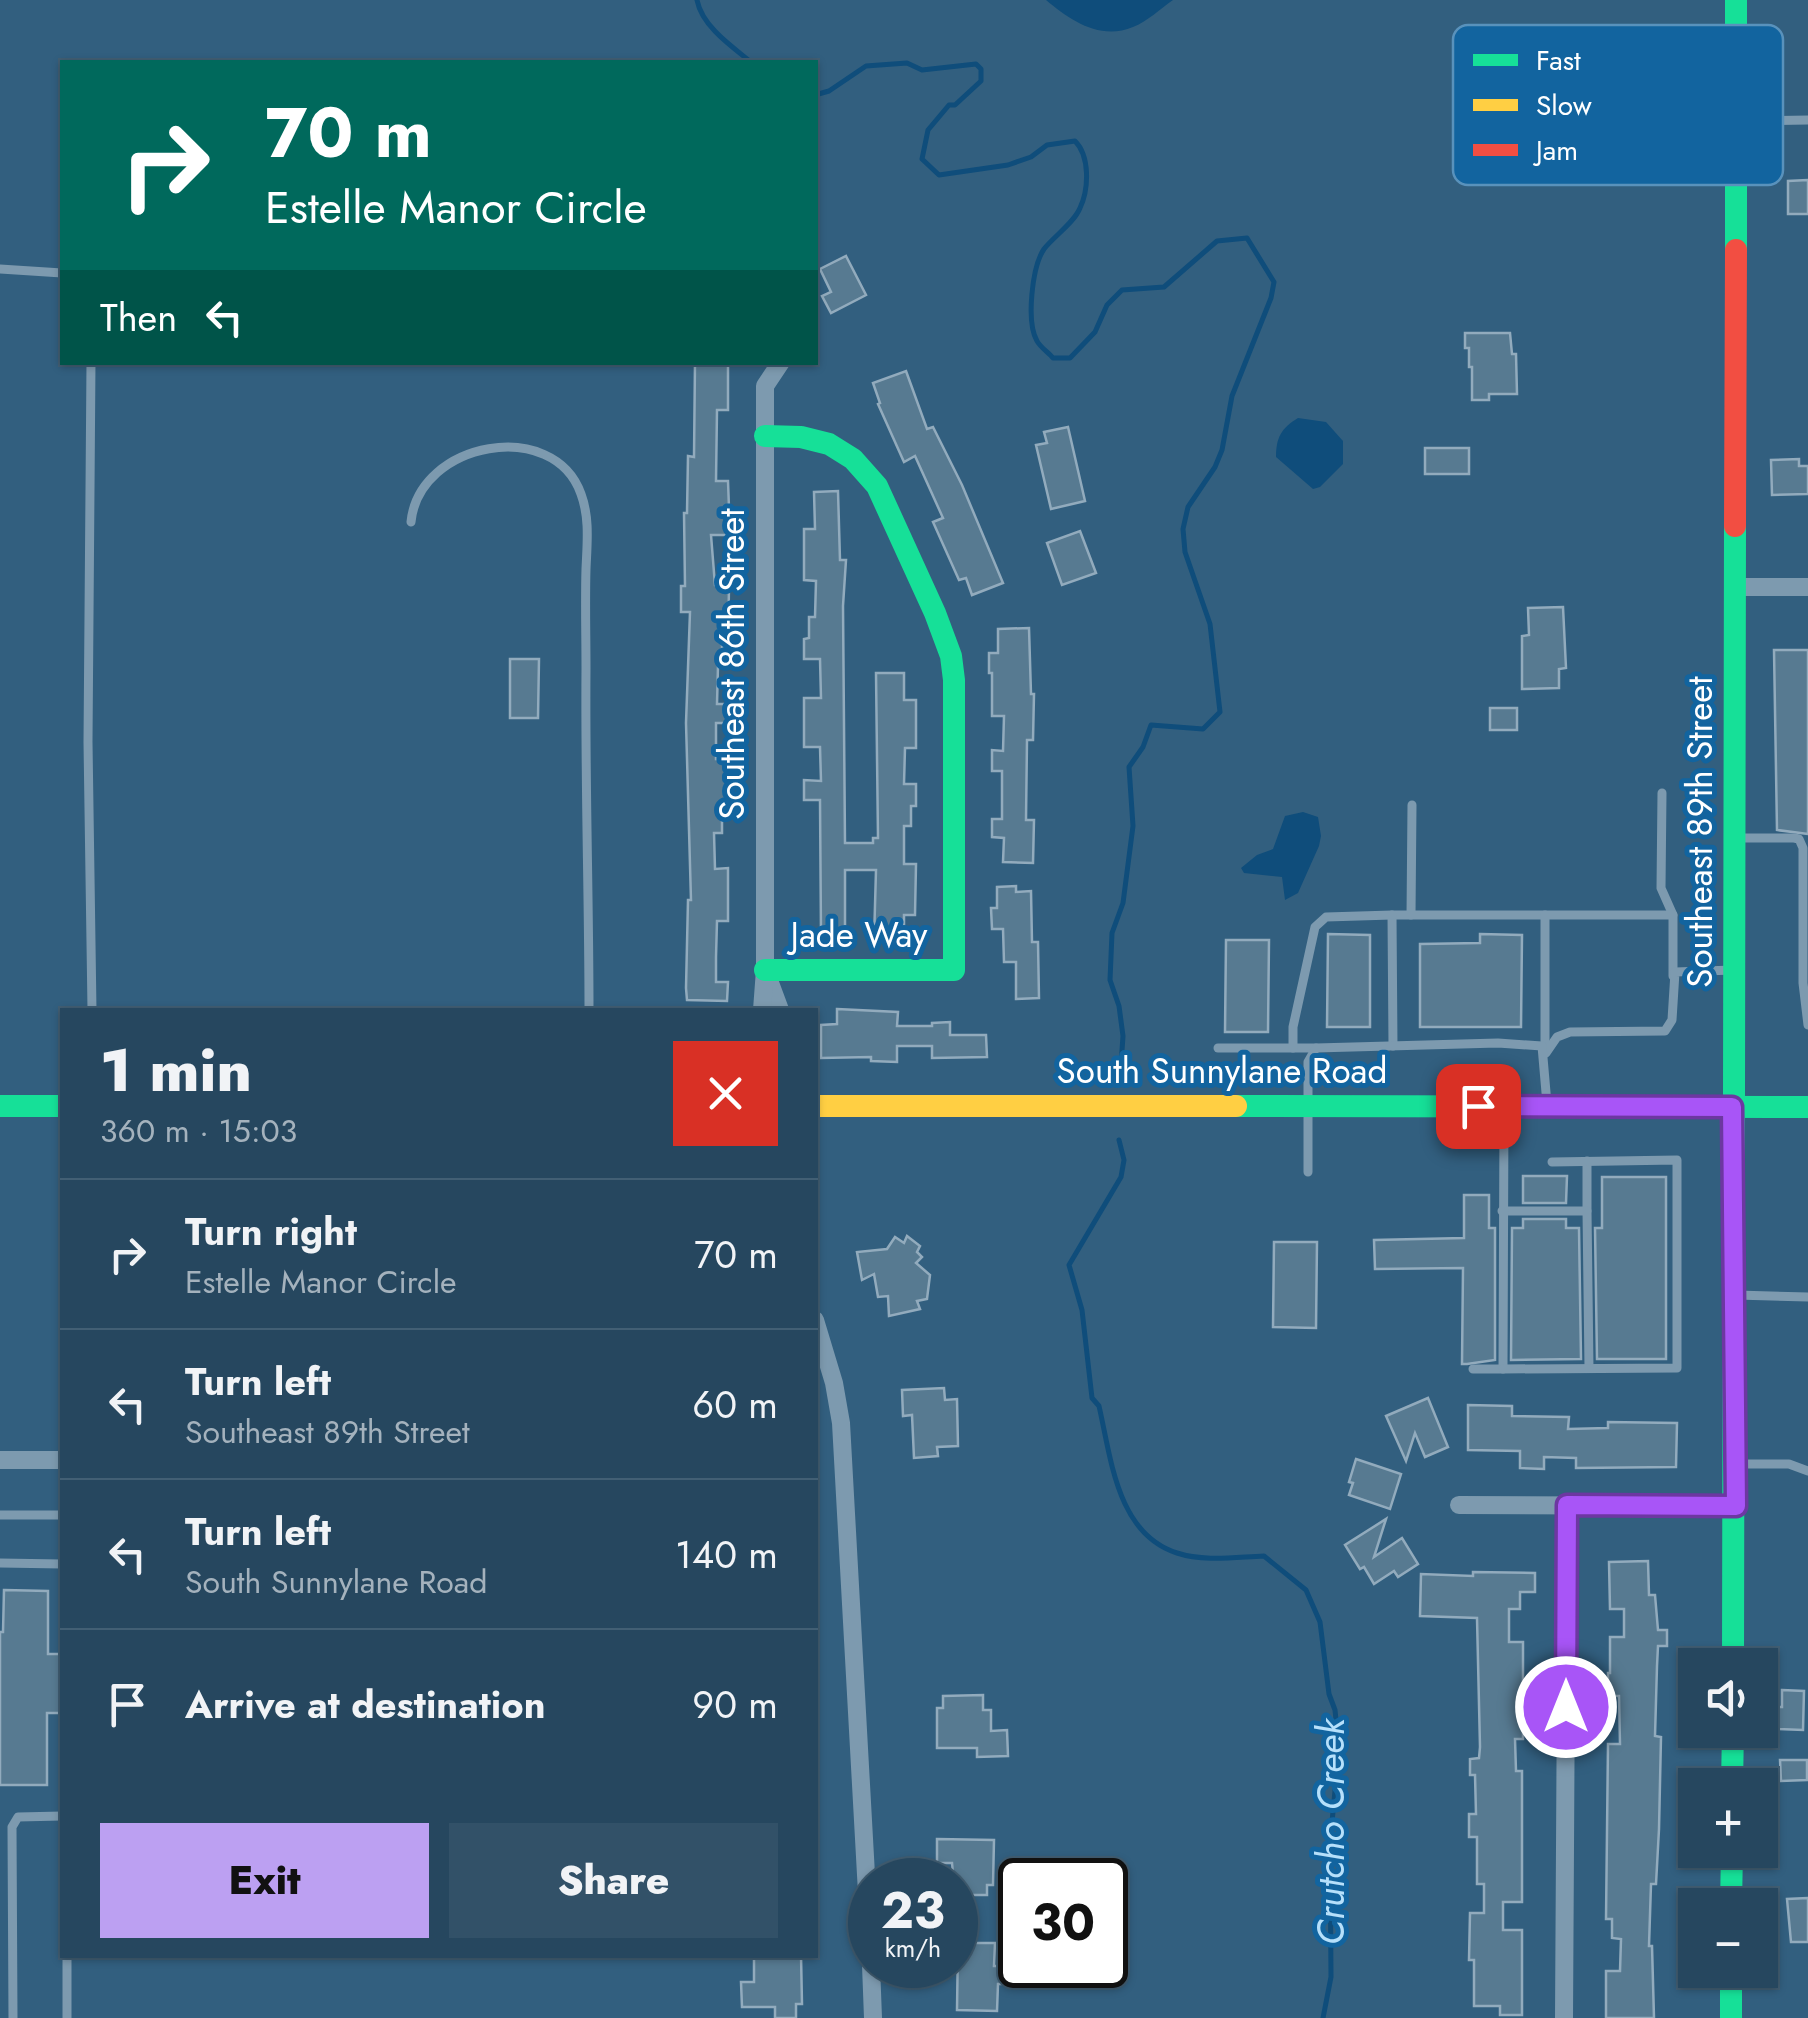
<!DOCTYPE html>
<meta charset="utf-8">
<style>
:root{--surface:#26475f;--page:#325168;--text:#f1f3f6;--muted:#a4b2bd;--line:#425f74;--accent:#bca0f2}
body{margin:0;font-family:Jost,sans-serif;background:var(--page);color:var(--text);height:100vh;display:flex;flex-direction:column;font-size:38px;white-space:nowrap}
*{box-sizing:border-box;margin:0}
p{font-size:32px;color:var(--muted)}
.icon{flex:none;width:55px;height:55px;fill:none;stroke:currentColor;stroke-width:2;stroke-linecap:round;stroke-linejoin:round}
.map{position:relative;flex:1;overflow:hidden}
.drawer{position:absolute;left:60px;top:1008px;width:758px;height:950px;display:flex;flex-direction:column;background:var(--surface);border-radius:0px;box-shadow:0 2px 8px #0004,0 0 0 2px var(--line)}
.drawer>*{flex:none}
.guide{position:absolute;left:60px;top:60px;width:758px;height:305px;border-radius:0px;box-shadow:0 2px 8px #0004,0 0 0 2px var(--line);background:#00695c;color:#fff;overflow:hidden}
.controls{position:absolute;left:1678px;top:1648px;display:grid;gap:20px}
.controls a{display:grid;place-items:center;width:100px;height:100px;border-radius:0px;background:var(--surface);box-shadow:0 2px 8px #0004,0 0 0 2px var(--line);font-size:50px}
.speed{position:absolute;left:848px;top:1858px;display:flex;gap:20px;font-size:50px;font-weight:700;text-align:center}
.speed>*{display:grid;place-content:center;width:130px;height:130px;border-radius:50%;background:var(--surface);box-shadow:0 2px 8px #0004,0 0 0 2px var(--line);line-height:1}
.speed small{font-size:25px;font-weight:400}
.speed .limit{border:5px solid #111;border-radius:15px;background:#fff;color:#111}
.pin{position:absolute;display:grid;place-items:center;width:85px;height:85px;color:#fff;margin:-42px;border-radius:20px;box-shadow:0 5px 15px #0006}
.me{position:absolute;width:110px;margin:-55px;rotate:0deg;stroke-linejoin:round;filter:drop-shadow(0 0 8px #0008)}
.turn{display:flex;align-items:center;gap:35px;height:210px;padding:0 40px;font-size:45px}
.turn .icon{width:130px;height:130px;stroke-width:2.5}
.turn b{display:block;font-size:70px;line-height:85px}
.then{display:flex;align-items:center;height:95px;padding:0 40px;background:#0003;gap:20px;font-size:38px}
.round{display:grid;place-items:center;flex:none;width:105px;height:105px;border-radius:0px;background:var(--page)}
.head{display:flex;align-items:center;justify-content:space-between;height:170px;padding:0 40px}
h1{font-size:60px;font-weight:800;line-height:75px}
.button{display:flex;gap:20px;margin-top:auto;padding:20px 40px}
.button a{flex:1;height:115px;border-radius:0px;background:var(--accent);color:#111;font-size:40px;font-weight:800;line-height:115px;text-align:center}
.button a+a{background:var(--page);color:var(--text)}
ul{padding:0;list-style:none}
li{display:flex;align-items:center;gap:30px;height:150px;padding:0 40px;border-top:2px solid var(--line)}
li div{flex:1}
li b{display:block;font-size:38px}
li em{font-style:normal}
.map>svg:first-child{display:block}
.water{fill:#0f4d7b}
.lines{fill:none;stroke-linecap:round;stroke-linejoin:round}
.stream{stroke:#0f4d7b;stroke-width:5}
.building{fill:#577a91;stroke:#92abbd;stroke-width:2.5}
.lane{stroke:#7d9aaf;stroke-width:9}
.street{stroke:#7d9aaf;stroke-width:18}
.fast{stroke:#16e098;stroke-width:22}
.slow{stroke:#ffcf43;stroke-width:22}
.jam{stroke:#f24e42;stroke-width:22}
.route-casing{stroke:#6d37a1;stroke-width:25}
.route{stroke:#a855f7;stroke-width:18}
.labels{text-anchor:middle;stroke-width:10;stroke-linejoin:round;paint-order:stroke}
.street-label{font-size:35px;fill:#fff;stroke:#12649f}
.water-label{font-size:38px;font-style:italic;fill:#b6e0fb;stroke:#12649f}
.key{fill:#12649f;stroke:#5992bc;stroke-width:2.5}
.key-label{font-size:28px;fill:#fff}
</style>
<div class="map">
<svg width="1808" height="2018" viewBox="0 0 1808 2018">
<rect width="100%" height="100%" fill="#325f7f"/>
<g class="water">
<path d="M1046 0H1173C1161 8 1147 22 1133 27 1100 41 1070 20 1046 0Z"/>
<path d="M1298 418 1326 422 1343 441V464L1320 487 1313 489 1276 457C1276 438 1281 428 1298 418Z"/>
<polygon points="1303,812 1318,817 1321,836 1319,846 1298,893 1285,900 1282,877 1244,873 1241,868 1257,855 1273,849 1285,816"/>
</g>
<g class="lines">
<g class="stream">
<path d="M697 0C702 26 731 46 751 62"/>
<path d="M815 95 829 91 866 66 907 63 922 70 976 64 981 69V81L955 105H949L928 130 922 159 939 175 1008 165 1031 157 1047 145 1075 141C1090 156 1089 189 1080 208 1074 223 1054 236 1044 249 1032 267 1026 322 1037 341 1040 347 1049 353 1053 358H1070L1095 332 1107 305 1122 290 1164 287 1217 241 1247 238 1274 282 1271 298 1232 396 1222 450 1215 467 1188 507 1183 529 1185 552 1210 624 1220 712 1203 729 1151 725 1143 747 1129 767 1133 826 1123 903 1112 933 1110 980 1119 1006 1123 1036 1120 1079"/>
<path d="M1119 1140 1124 1160 1121 1177 1069 1265 1082 1310 1092 1398 1099 1406C1111 1458 1117 1534 1177 1553 1204 1562 1236 1557 1264 1556L1306 1590 1320 1622 1329 1694 1335 1710 1339 1749 1330 1843 1331 1977 1323 2018"/>
</g>
</g>
<g class="building">
<polygon points="1808,180 1808,214 1788,214 1788,181"/>
<polygon points="846,256 866,295 831,313 822,296 831,292 820,269"/>
<polygon points="1465,333 1510,333 1512,354 1516,354 1517,394 1489,394 1489,400 1472,400 1472,367 1469,367 1469,348 1465,348"/>
<polygon points="695,362 728,362 728,410 717,410 716,481 728,481 730,535 711,535 715,585 729,586 728,646 722,646 722,666 718,666 717,704 728,704 728,723 716,723 716,759 728,760 727,812 722,811 722,833 714,833 715,869 728,868 728,921 717,921 716,957 716,982 728,982 727,1001 687,1000 686,988 688,900 691,900 686,723 690,612 681,612 681,586 685,586 684,513 687,513 688,456 694,457"/>
<polygon points="906,371 927,429 933,427 962,485 1003,583 972,595 966,578 959,580 933,522 943,518 915,456 904,462 878,404 880,403 873,383"/>
<polygon points="1068,427 1085,501 1051,509 1036,445 1047,443 1044,432"/>
<rect x="1425" y="448" width="44" height="26"/>
<polygon points="1799,459 1799,466 1808,466 1808,494 1772,495 1771,460"/>
<polygon points="838,491 840,560 846,560 843,606 845,843 873,843 873,838 878,838 876,673 904,673 904,700 916,700 916,748 905,748 904,784 916,784 916,806 911,806 911,826 904,826 904,864 916,864 915,915 904,915 904,942 874,941 876,870 845,870 845,934 821,934 820,800 804,800 804,780 821,781 820,747 804,747 804,698 821,698 820,659 804,659 804,639 809,638 809,617 815,617 816,581 804,580 804,529 815,529 814,492"/>
<polygon points="1080,531 1096,573 1062,585 1047,543"/>
<polygon points="1563,607 1566,668 1559,669 1559,688 1522,689 1522,636 1529,635 1528,608"/>
<polygon points="1029,628 1031,694 1034,694 1033,740 1027,740 1026,820 1034,820 1033,863 1003,862 1004,838 992,837 992,819 1002,819 1002,771 992,771 992,750 1003,751 1004,716 992,716 992,673 989,673 989,653 998,653 998,629"/>
<polygon points="1774,650 1808,650 1808,834 1777,830"/>
<polygon points="510,659 539,659 538,718 510,718"/>
<rect x="1490" y="708" width="27" height="22"/>
<polygon points="1016,886 1016,892 1031,891 1032,942 1038,942 1039,998 1016,999 1016,962 1004,962 1003,929 992,929 991,908 997,908 997,887"/>
<polygon points="1328,934 1370,935 1370,1027 1327,1027"/>
<polygon points="1480,934 1522,935 1521,1027 1420,1027 1420,944 1480,943"/>
<polygon points="1226,940 1269,940 1268,1032 1225,1032"/>
<polygon points="837,1009 898,1012 897,1026 932,1026 932,1023 950,1022 950,1035 986,1035 987,1057 932,1058 932,1046 897,1046 897,1062 871,1061 871,1057 821,1058 821,1025 837,1024"/>
<polygon points="1523,1176 1567,1176 1566,1203 1523,1203"/>
<polygon points="1602,1177 1666,1177 1666,1359 1597,1359 1595,1228 1602,1228"/>
<polygon points="1464,1195 1489,1195 1489,1228 1495,1228 1495,1360 1467,1364 1462,1364 1463,1268 1375,1269 1374,1240 1464,1238"/>
<polygon points="1523,1219 1566,1219 1566,1228 1579,1228 1581,1359 1511,1360 1512,1228 1523,1228"/>
<polygon points="907,1236 920,1246 917,1252 922,1257 916,1263 930,1275 927,1299 917,1301 920,1309 889,1316 888,1296 878,1297 874,1274 862,1280 857,1252 887,1249 895,1237 904,1243"/>
<polygon points="1274,1242 1317,1242 1316,1328 1273,1327"/>
<polygon points="944,1388 945,1400 957,1399 958,1446 937,1447 938,1456 914,1458 912,1415 903,1416 902,1390"/>
<polygon points="1428,1398 1448,1447 1425,1457 1415,1433 1406,1461 1386,1416"/>
<polygon points="1468,1405 1512,1406 1512,1416 1569,1417 1568,1429 1608,1428 1608,1422 1677,1423 1676,1467 1576,1468 1576,1458 1544,1457 1544,1469 1520,1468 1520,1451 1468,1450"/>
<polygon points="1356,1459 1401,1474 1390,1509 1349,1495 1353,1483 1349,1482"/>
<polygon points="1386,1519 1374,1557 1402,1538 1418,1564 1398,1577 1394,1571 1374,1584 1364,1567 1360,1569 1345,1545"/>
<polygon points="1648,1561 1649,1595 1655,1595 1658,1630 1667,1630 1667,1646 1658,1646 1657,1666 1655,1736 1661,1737 1659,1829 1656,1884 1651,1884 1649,1946 1652,1946 1654,2018 1606,2018 1606,1971 1620,1971 1621,1939 1612,1938 1612,1919 1606,1919 1608,1744 1620,1744 1619,1696 1608,1696 1608,1673 1610,1673 1610,1637 1624,1637 1624,1609 1610,1609 1609,1562"/>
<polygon points="1473,1572 1535,1573 1535,1592 1520,1592 1520,1609 1509,1609 1509,1642 1523,1642 1523,1739 1515,1739 1516,1771 1522,1771 1522,1902 1503,1902 1503,1930 1522,1930 1522,2015 1500,2015 1500,2006 1474,2006 1474,1960 1469,1960 1470,1913 1484,1913 1484,1884 1477,1884 1477,1837 1469,1837 1469,1814 1476,1814 1475,1775 1470,1775 1470,1759 1479,1758 1480,1747 1477,1618 1420,1616 1421,1574 1473,1576"/>
<polygon points="4,1590 48,1591 48,1654 62,1654 62,1713 47,1713 47,1785 0,1785 0,1632 3,1632"/>
<polygon points="1782,1690 1804,1691 1803,1730 1777,1729 1778,1707 1782,1707"/>
<polygon points="983,1695 983,1710 991,1710 991,1731 1007,1730 1008,1756 977,1757 977,1748 937,1748 937,1708 943,1708 943,1696"/>
<polygon points="1780,1760 1807,1760 1807,1780 1781,1781"/>
<polygon points="937,1839 994,1840 993,1885 987,1885 987,1895 955,1895 952,1863 937,1863"/>
<polygon points="1808,1898 1808,1942 1791,1942 1787,1899"/>
<polygon points="958,1943 995,1943 994,1966 1003,1966 1003,1984 998,1984 997,2011 957,2010"/>
<polygon points="754,1955 801,1955 802,2004 796,2004 796,2018 775,2018 775,2007 742,2007 741,1982 754,1982"/>
</g>
<g class="lines">
<g class="lane">
<polyline points="1738,121 1808,120"/>
<polyline points="0,269 62,273"/>
<polyline points="91,362 88,742 92,1010"/>
<path d="M411 522C419 441 554 417 581 494 590 518 587 544 586 569 585 602 586 635 586 668 585 782 589 896 589 1010"/>
<polyline points="1662,793 1661,888 1673,915"/>
<polyline points="1739,838 1794,838 1799,839 1803,848 1803,983 1808,1025"/>
<polyline points="1411,915 1412,805"/>
<polyline points="1393,1046 1392,915 1545,915"/>
<polyline points="1218,1048 1316,1048"/>
<polyline points="1293,1048 1293,1027 1315,927 1326,917 1392,915"/>
<polyline points="1545,1053 1545,915 1673,915 1673,976"/>
<polyline points="1546,1053 1557,1037 1570,1032 1665,1031 1672,1020 1675,972 1733,970"/>
<polyline points="1587,1161 1587,1211"/>
<polyline points="1308,1172 1308,1062 1316,1048 1498,1043 1542,1046 1547,1104"/>
<polyline points="1502,1211 1587,1211 1589,1368"/>
<polyline points="1736,1295 1808,1297"/>
<polyline points="1473,1369 1503,1369 1504,1109"/>
<polyline points="1503,1369 1677,1368 1677,1160 1552,1162"/>
<polyline points="1738,1464 1789,1464 1808,1471"/>
<polyline points="0,1515 62,1515"/>
<polyline points="0,1563 62,1564"/>
<polyline points="13,2018 12,1827 18,1817 62,1816"/>
<polyline points="67,2018 67,1955"/>
</g>
<g class="street">
<polyline points="1736,587 1808,587"/>
<polyline points="767,975 780,1010"/>
<polyline points="762,1010 765,970 765,386 781,362"/>
<polyline points="815,1320 834,1383 841,1423 870,1947"/>
<polyline points="0,1460 62,1460"/>
<polyline points="1459,1505 1735,1506"/>
<polyline points="871,1965 873,2018"/>
<polyline points="1564,2018 1567,1505"/>
</g>
<g class="fast">
<polyline points="1736,250 1736,0"/>
<polyline points="765,436 801,437 829,444 853,459 877,486 935,613 951,656 954,680 954,970 765,970"/>
<polyline points="0,1106 62,1106"/>
<polyline points="1236,1106 1808,1107"/>
<polyline points="1733,1665 1735,526"/>
<polyline points="1732,1785 1733,1730"/>
<polyline points="1731,1905 1732,1850"/>
<polyline points="1731,1970 1731,2018"/>
</g>
<polyline class="slow" points="815,1106 1236,1106"/>
<polyline class="jam" points="1735,526 1736,250"/>
</g>
<g class="lines">
<defs>
<polyline id="route" points="1478,1106 1732,1107 1736,1506 1567,1505 1566,1707"/>
</defs>
<use href="#route" class="route-casing"/>
<use href="#route" class="route"/>
</g>
<g class="labels">
<g class="street-label">
<text transform="translate(732 664) rotate(-90)" y="12">Southeast 86th Street</text>
<text transform="translate(1700 832) rotate(-90)" y="12">Southeast 89th Street</text>
<text x="859" y="947">Jade Way</text>
<text x="1222" y="1083">South Sunnylane Road</text>
</g>
<g class="water-label">
<text transform="translate(1331 1832) rotate(-90)" y="13">Crutcho Creek</text>
</g>
</g>
<rect x="1453" y="25" width="330" height="160" rx="15" class="key"/>
<rect x="1473" y="54" width="45" height="12" fill="#16e098"/>
<rect x="1473" y="99" width="45" height="12" fill="#ffcf43"/>
<rect x="1473" y="144" width="45" height="12" fill="#f24e42"/>
<g class="key-label">
<text x="1536" y="70">Fast</text>
<text x="1536" y="115">Slow</text>
<text x="1536" y="160">Jam</text>
</g>
</svg>
<div class="controls">
<a><svg class="icon" aria-label="sound" viewBox="0 0 24 24"><path d="M4 9h4l5-4v14l-5-4H4zM17 9q2 3 0 6"/></svg></a>
<a>+</a>
<a>−</a>
</div>
<div class="speed"><div>23<small>km/h</small></div><div class="limit">30</div></div>
<div class="pin" style="left:1478px;top:1106px;background:#d93025"><svg class="icon" aria-label="arrive" viewBox="0 0 24 24"><path d="M6 21V4h12l-3 4 3 4H6"/></svg></div>
<svg class="me" style="left:1566px;top:1707px" viewBox="-20 -20 40 40"><circle r="17" fill="#a855f7" stroke="#fff" stroke-width="3"/><path d="M0-11L8 9 0 5-8 9z" fill="#fff"/></svg>
<div class="guide">
<div class="turn"><svg class="icon" aria-label="right" viewBox="0 0 24 24"><path d="M7 20v-9h11M14 6l5 5-5 5"/></svg><div><b>70 m</b>Estelle Manor Circle</div></div>
<div class="then">Then<svg class="icon" aria-label="left" viewBox="0 0 24 24"><path d="M17 20v-9H6M10 6l-5 5 5 5"/></svg></div>
</div>
<section class="drawer">
<div class="head"><div><h1>1 min</h1><p>360 m · 15:03</p></div><a class="round" style="background:#d93025;color:#fff"><svg class="icon" aria-label="close" viewBox="0 0 24 24"><path d="M6 6l12 12M18 6L6 18"/></svg></a></div>
<ul>
<li><svg class="icon" aria-label="right" viewBox="0 0 24 24"><path d="M7 20v-9h11M14 6l5 5-5 5"/></svg><div><b>Turn right</b><p>Estelle Manor Circle</p></div><em>70 m</em></li>
<li><svg class="icon" aria-label="left" viewBox="0 0 24 24"><path d="M17 20v-9H6M10 6l-5 5 5 5"/></svg><div><b>Turn left</b><p>Southeast 89th Street</p></div><em>60 m</em></li>
<li><svg class="icon" aria-label="left" viewBox="0 0 24 24"><path d="M17 20v-9H6M10 6l-5 5 5 5"/></svg><div><b>Turn left</b><p>South Sunnylane Road</p></div><em>140 m</em></li>
<li><svg class="icon" aria-label="arrive" viewBox="0 0 24 24"><path d="M6 21V4h12l-3 4 3 4H6"/></svg><div><b>Arrive at destination</b></div><em>90 m</em></li>
</ul>
<div class="button"><a>Exit</a><a>Share</a></div>
</section>
</div>
